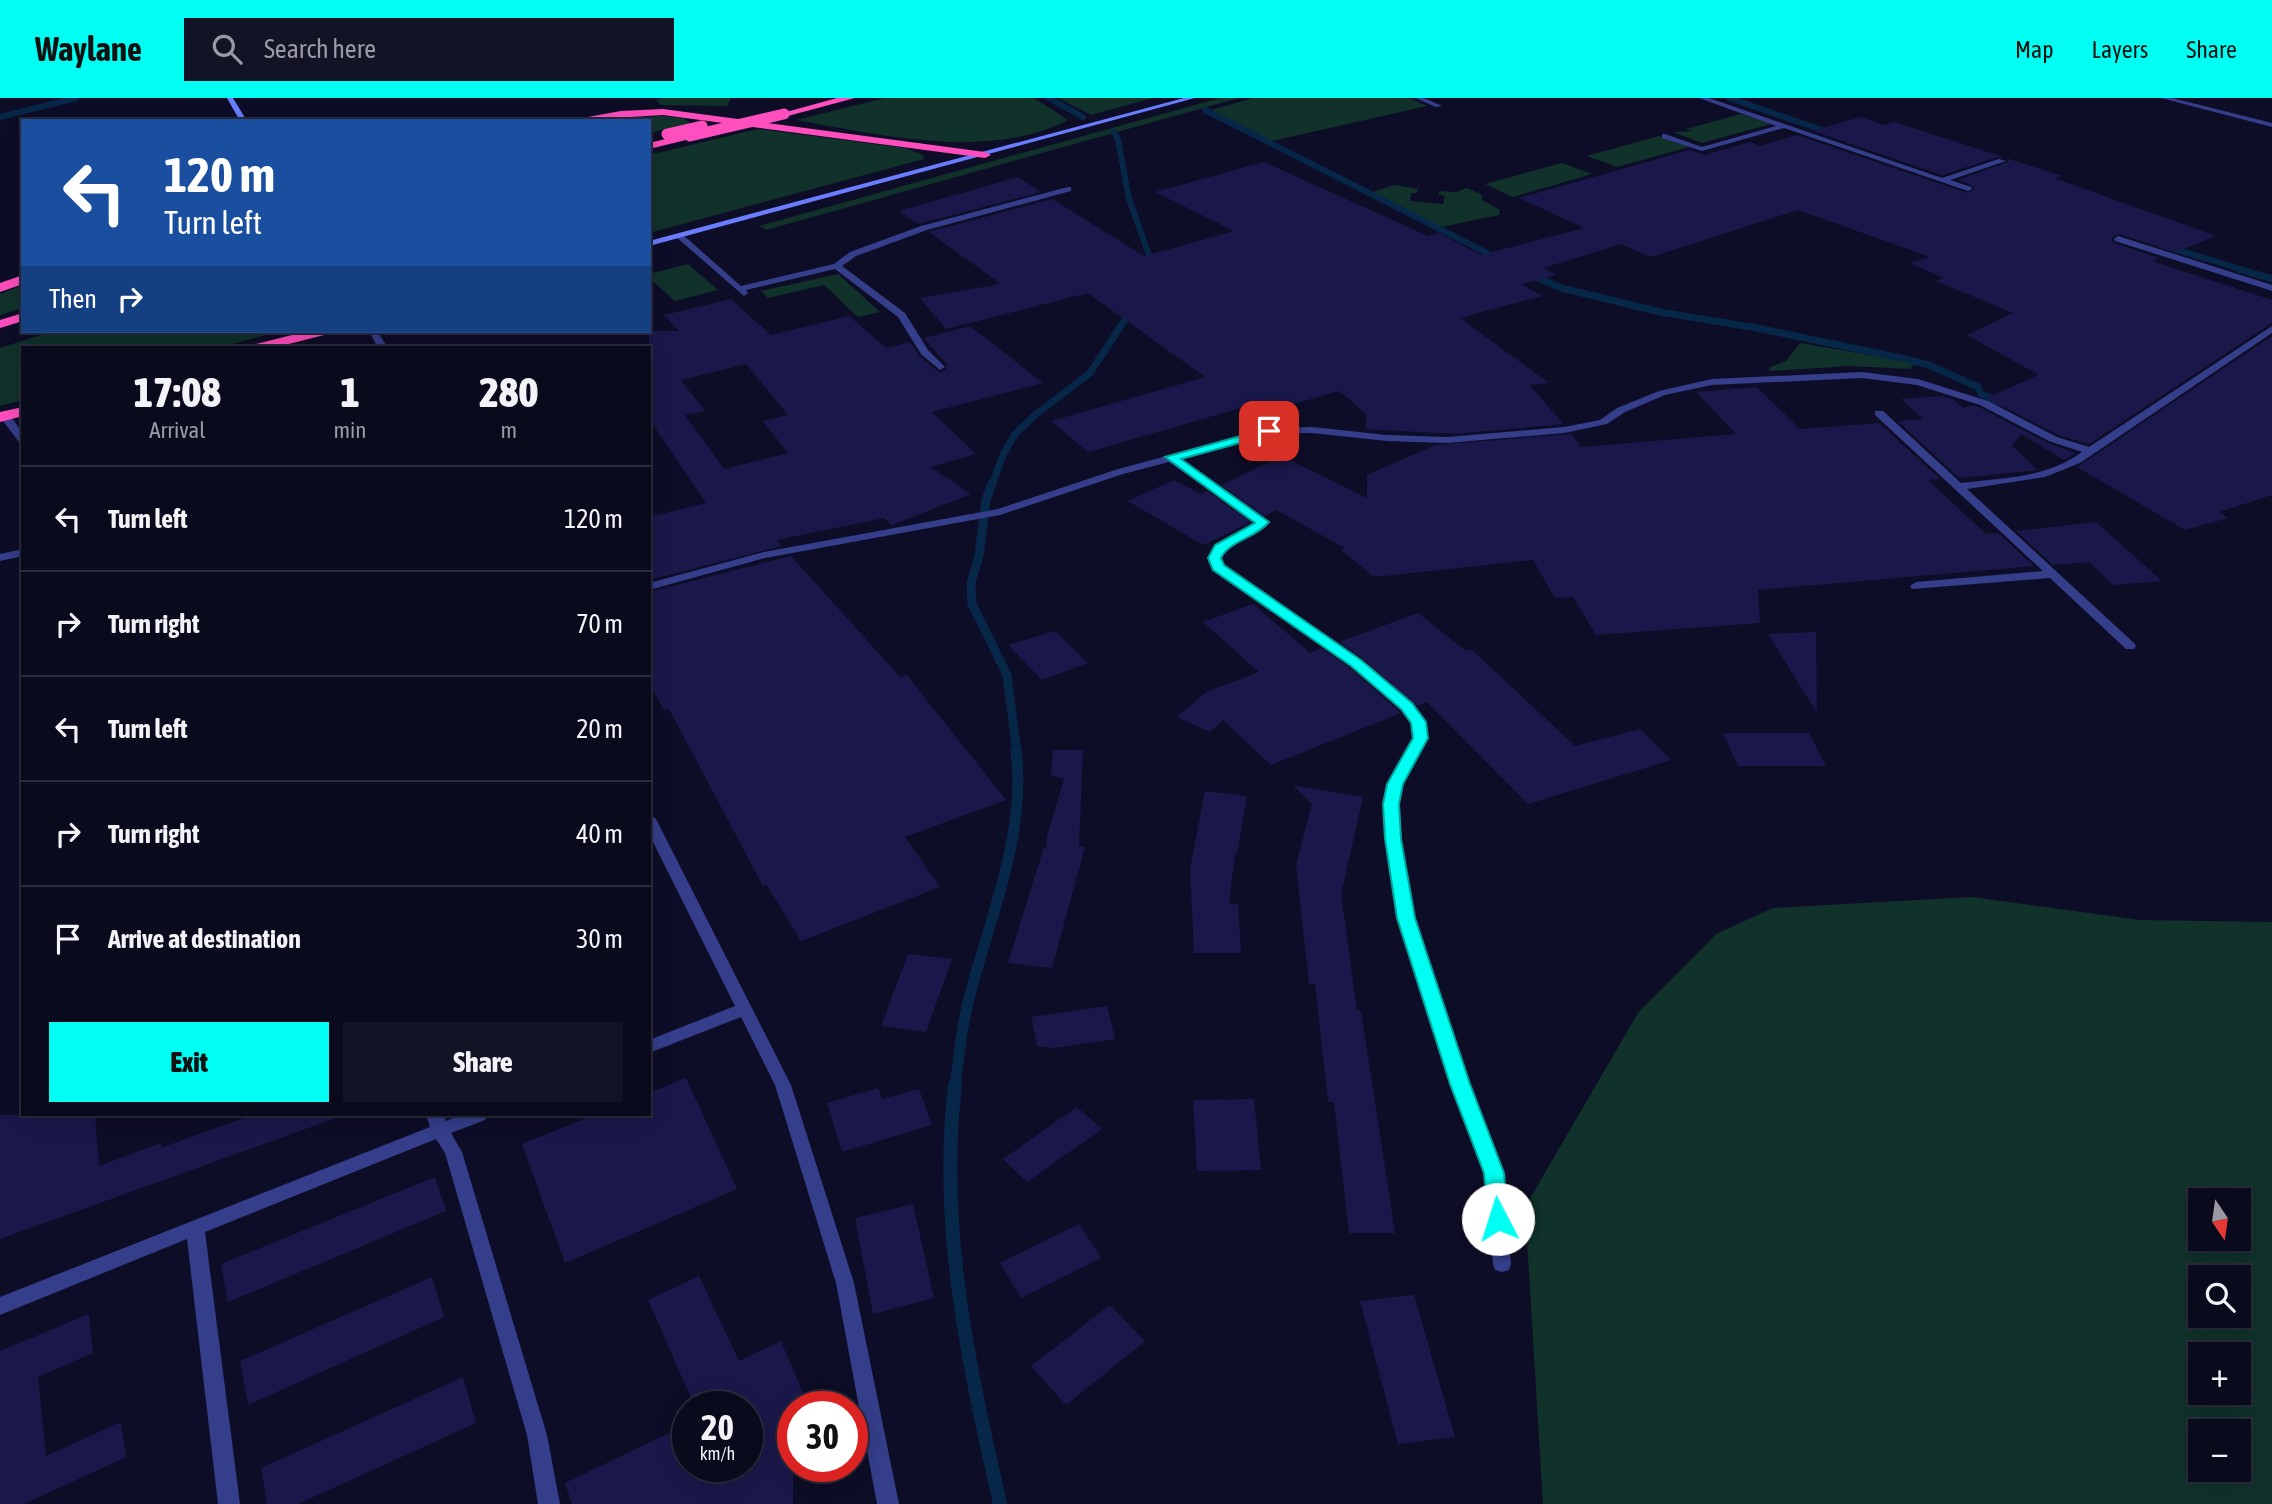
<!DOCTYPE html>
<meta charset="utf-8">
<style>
:root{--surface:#0a0a1d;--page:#131326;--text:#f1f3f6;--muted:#999aa4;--line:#2a2b3b;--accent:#00fef2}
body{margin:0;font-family:"Asap Condensed",sans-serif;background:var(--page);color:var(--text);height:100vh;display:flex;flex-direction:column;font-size:26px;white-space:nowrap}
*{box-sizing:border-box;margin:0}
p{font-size:23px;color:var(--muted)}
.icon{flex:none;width:38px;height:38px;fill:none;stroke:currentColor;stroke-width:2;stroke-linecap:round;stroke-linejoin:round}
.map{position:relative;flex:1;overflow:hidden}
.side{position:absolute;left:21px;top:248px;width:630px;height:770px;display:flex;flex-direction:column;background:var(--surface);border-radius:0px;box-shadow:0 4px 18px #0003,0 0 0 2px var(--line)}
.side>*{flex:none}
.hud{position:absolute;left:21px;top:21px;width:630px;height:214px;border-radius:0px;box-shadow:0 4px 18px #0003,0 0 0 2px var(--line);background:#1a4fa0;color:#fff;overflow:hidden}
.needle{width:46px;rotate:167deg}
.buttons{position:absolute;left:2188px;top:1090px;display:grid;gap:14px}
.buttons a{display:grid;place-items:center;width:63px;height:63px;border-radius:0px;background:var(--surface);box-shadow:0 4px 18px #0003,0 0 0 2px var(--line);font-size:35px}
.speed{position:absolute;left:672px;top:1293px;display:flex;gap:14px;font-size:35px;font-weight:700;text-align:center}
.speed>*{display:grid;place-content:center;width:91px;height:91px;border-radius:50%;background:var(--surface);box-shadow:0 4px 18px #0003,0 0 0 2px var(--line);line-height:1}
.speed small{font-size:18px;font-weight:400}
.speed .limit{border:10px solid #d22;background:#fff;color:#111}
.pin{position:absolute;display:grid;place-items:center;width:60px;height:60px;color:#fff;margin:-30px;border-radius:14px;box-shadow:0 4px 10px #0006}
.me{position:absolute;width:77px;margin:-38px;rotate:355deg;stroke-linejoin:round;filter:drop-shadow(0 0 5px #0008)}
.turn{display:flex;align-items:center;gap:24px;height:147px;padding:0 28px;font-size:32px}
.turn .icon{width:91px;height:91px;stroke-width:2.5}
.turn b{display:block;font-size:49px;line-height:60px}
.then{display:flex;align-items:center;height:66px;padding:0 28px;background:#0003;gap:14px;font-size:26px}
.eta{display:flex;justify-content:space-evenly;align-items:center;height:119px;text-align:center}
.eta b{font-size:42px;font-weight:800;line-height:49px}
.button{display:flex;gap:14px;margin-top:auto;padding:14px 28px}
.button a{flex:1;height:80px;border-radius:0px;background:var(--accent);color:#111;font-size:28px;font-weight:800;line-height:80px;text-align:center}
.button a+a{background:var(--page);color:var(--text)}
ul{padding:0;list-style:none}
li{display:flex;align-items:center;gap:21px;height:105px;padding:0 28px;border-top:2px solid var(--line)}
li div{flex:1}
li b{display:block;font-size:26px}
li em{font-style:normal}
header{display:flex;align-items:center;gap:42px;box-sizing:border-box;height:98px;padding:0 35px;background:var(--accent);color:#111}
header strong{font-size:33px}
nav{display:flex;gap:38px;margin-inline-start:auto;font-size:24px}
.search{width:490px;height:63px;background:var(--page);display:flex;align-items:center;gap:18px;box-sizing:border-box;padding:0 24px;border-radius:0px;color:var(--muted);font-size:26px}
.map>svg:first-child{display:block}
.green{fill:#10322b;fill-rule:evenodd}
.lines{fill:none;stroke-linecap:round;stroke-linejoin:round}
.stream-far4{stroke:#062748;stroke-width:6}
.stream-far3{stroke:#062748;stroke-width:7}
.stream-far2{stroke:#062748;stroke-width:9}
.stream-far1{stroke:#062748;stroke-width:11}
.stream{stroke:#062748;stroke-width:14}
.building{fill:#1a184a;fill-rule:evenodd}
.street{fill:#343e8a;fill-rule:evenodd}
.secondary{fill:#6a7dff;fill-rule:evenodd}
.highway{fill:#ff4ebd;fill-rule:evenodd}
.highway-bridge{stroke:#ff4ebd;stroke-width:11}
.route{fill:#00fef2;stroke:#00a59d;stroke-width:2}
</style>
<header>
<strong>Waylane</strong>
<div class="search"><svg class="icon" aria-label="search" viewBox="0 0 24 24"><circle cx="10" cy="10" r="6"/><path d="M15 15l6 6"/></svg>Search here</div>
<nav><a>Map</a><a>Layers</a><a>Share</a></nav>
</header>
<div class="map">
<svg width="2272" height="1406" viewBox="0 0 2272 1406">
<rect width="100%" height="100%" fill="#0e0d27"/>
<g class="green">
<polygon points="664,0 731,0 727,8 661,7 656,2"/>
<path d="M885 0H1034L1068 22C989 63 880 37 796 22Z"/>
<polygon points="1058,0 1153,0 1091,17"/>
<polygon points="1220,0 1239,0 766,132 759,128"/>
<polygon points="1253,0 1409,0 1427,8 1272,43 1211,12"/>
<polygon points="1741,16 1771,26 1702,45 1673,34 1692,33 1686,31"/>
<polygon points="662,18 683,20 691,25 649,35 649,23 596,23"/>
<polygon points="758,31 905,50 923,57 924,61 649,135 649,57"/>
<polygon points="1659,38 1689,49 1617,69 1587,58"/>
<polygon points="1562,65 1592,76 1513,99 1485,86"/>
<polygon points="1394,87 1418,91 1417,95 1411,95 1410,103 1443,106 1445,98 1439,97 1439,93 1456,94 1467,90 1482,97 1482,102 1500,112 1499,117 1441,129 1373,94"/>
<polygon points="688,166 718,192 675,203 649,180 649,176"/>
<polygon points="838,176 880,214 858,219 824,187 768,200 761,193"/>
<polygon points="23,187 23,210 0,217 0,196"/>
<polygon points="53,233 282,233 217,250 23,250 23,302 0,308 0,250"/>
<polygon points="1800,245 1915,265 1910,271 1850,268 1769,273 1770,269 1786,263"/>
<path d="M1972 799 2140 822 2272 824V1406H1543L1525 1109 1638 915 1716 836 1773 810ZM2200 1102H2238V1141H2200ZM2200 1180H2238V1218H2200ZM2200 1256H2238V1295H2200ZM2200 1334H2238V1372H2200Z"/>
</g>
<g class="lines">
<g class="stream-far4">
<polyline points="1049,0 1083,19"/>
<polyline points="1729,0 1831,35"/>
<polyline points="1205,12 1499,161"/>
<polyline points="0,19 76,0"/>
<polyline points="1114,34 1118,42 1129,101 1153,168"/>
<polyline points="2164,148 2244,172"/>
</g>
<g class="stream-far3">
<polyline points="2238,171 2272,181"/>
<polyline points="1529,176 1561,190 1660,214 1757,230 1910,262 1929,267 1978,289 1981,296 2002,305"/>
<polyline points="992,387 1003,357 1015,336 1035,317 1090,275 1132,211"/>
</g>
<polyline class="stream-far2" points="992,385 986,402 979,458 971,485 972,506 1007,577 1017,655"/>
<path class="stream-far1" d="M955 989C959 955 963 921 972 889 993 812 1026 733 1016 653"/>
<path class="stream" d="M955 987C938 1131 969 1267 1000 1406"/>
</g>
<g class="building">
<polygon points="1861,19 1883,27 1895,24 2062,78 2054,80 2216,138 2175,154 2119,136 2111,140 2114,145 2159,160 2152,163 2272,202 2272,225 2089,346 2058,337 1986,300 2039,277 1967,237 2013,215 1936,183 1944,180 1910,165 1930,159 1798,112 1651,159 1621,146 1543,170 1556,177 1521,186 1542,198 1460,220 1549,285 1530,287 1563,326 1454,336 1366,331 1366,316 1339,293 1255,317 1244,309 1088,354 1051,323 1205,279 1088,195 946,231 920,200 1001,186 929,134 1052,101 1144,158 1234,133 1155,94 1264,64 1428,138 1439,135 1481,157 1584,130 1519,100 1690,52 1705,57 1750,44 1760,48 1797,37 1967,95 1974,92 1973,88 1958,82 2008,64 2007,60 1998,59 1942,77 1813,33"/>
<polygon points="1018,79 1041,94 918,126 899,113"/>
<path d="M731 201 771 237 849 218 886 250 910 244 919 258 940 275 946 271 947 267 924 240 970 228 1043 285 932 314 976 356 930 369 971 396 892 427 884 420 777 442 782 448 649 482V419L706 405 652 325 649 326V233H679L664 217ZM746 266 788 317 763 323 788 355 724 371 685 317 705 313 681 282Z"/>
<polygon points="2272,238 2272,397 2219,414 2228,420 2185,432 2077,369"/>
<polygon points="1757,289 1800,331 1879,325 1940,381 1928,382 1986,436 1998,435 2034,468 1758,492 1760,525 1596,537 1573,499 1555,500 1533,462 1374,479 1341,452 1345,450 1276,412 1264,418 1221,387 1282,358 1367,400 1367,377 1435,347 1571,336 1581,349 1736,336 1696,294"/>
<polygon points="1942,298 1953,301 1963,310 1970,307 1979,309 2048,345 2076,355 2064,362 2021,336 2012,348 2038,372 1959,380 1898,323 1923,321 1901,301"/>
<polygon points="1174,382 1201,396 1207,393 1251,424 1203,447 1128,403"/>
<polygon points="2096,424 2162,483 2113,487 2089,464 2053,467 2016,433"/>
<polygon points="791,458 900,579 907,577 1006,702 905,739 940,789 801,843 766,786 763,788 669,611 664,612 649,586 649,494"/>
<polygon points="1253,506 1310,555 1322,550 1350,570 1401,615 1271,667 1223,622 1210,634 1177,619 1206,594 1259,574 1203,524"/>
<polygon points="1418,515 1466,553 1471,551 1575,648 1640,631 1671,662 1528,706 1427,604 1417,608 1362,560 1339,544"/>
<polygon points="1055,533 1088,565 1042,582 1008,547"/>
<polygon points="1816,534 1817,615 1768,536"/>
<polygon points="1723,635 1809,635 1826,668 1738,668"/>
<polygon points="1053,652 1083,652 1079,748 1085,749 1052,870 1008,865 1044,749 1046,752 1047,738 1064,681 1051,677"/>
<polygon points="1293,687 1363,699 1341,796 1357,913 1361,913 1395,1135 1349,1135 1334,1004 1328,1004 1315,886 1309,886 1296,767 1312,706"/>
<polygon points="1205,693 1247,698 1237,757 1235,756 1229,806 1238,806 1241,855 1194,855 1190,771"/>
<polygon points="908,856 952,861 926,934 881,928"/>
<polygon points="1107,908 1115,941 1054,950 1037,948 1031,919"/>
<polygon points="686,980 737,1091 565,1165 522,1046 594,1017 649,1017 649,995"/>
<polygon points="878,990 882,1001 919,991 932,1027 842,1054 827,1005"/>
<polygon points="1254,1001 1261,1072 1197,1073 1193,1002"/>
<polygon points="1077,1009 1102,1031 1027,1084 1003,1061"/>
<polygon points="0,1017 95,1017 99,1068 161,1045 161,1050 252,1017 335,1017 336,1020 0,1141"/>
<polygon points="435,1079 446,1113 228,1204 221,1166"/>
<polygon points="913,1106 934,1200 873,1216 855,1120"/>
<polygon points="1079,1126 1101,1160 1021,1200 1000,1165"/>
<polygon points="699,1178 739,1263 781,1243 809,1309 793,1309 793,1406 572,1406 565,1385 688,1326 688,1368 747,1368 747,1309 695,1309 648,1202"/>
<polygon points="432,1179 444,1219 248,1307 240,1263"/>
<polygon points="1414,1197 1455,1339 1398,1346 1360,1203"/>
<polygon points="1110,1207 1145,1243 1066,1307 1031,1268"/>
<polygon points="89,1216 93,1255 38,1279 46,1358 121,1324 126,1359 24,1406 0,1406 0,1253"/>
<polygon points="463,1279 476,1325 298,1406 267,1406 261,1370"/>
</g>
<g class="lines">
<g class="street">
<polygon points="1415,0 1424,0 1442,8 1436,9"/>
<polygon points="1699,0 1709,0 1942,80 1999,61 2006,63 1950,82 1971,89 1972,91 1968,93 1784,30 1702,53 1662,40 1662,36 1665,36 1702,49 1776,28"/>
<polygon points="2161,0 2172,0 2272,25 2272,29"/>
<polygon points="1068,89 1071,89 1071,93 927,132 856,158 842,168 905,215 928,252 945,269 940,272 921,256 898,219 835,171 746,192 748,195 744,198 675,138 682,136 741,188 834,166 850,154 921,128"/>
<polygon points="2118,138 2272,187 2272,193 2115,143 2114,141"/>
<path d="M2272 228V235L2080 365 2045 379 1967 391 2134 545 2136 548 2134 551H2126L2050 480 1912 491 1910 488 1916 484 2043 473 1875 317V313H1883L1961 385C2003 380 2047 380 2082 354L2049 343 1980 307 1917 287 1862 280 1712 287 1665 297 1625 314 1607 326 1564 335 1447 345 1387 343 1312 335 1269 336 1179 361 1269 424C1255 439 1232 442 1221 460L1223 467 1360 562 1411 605 1426 624 1428 640 1402 686 1398 706 1400 741 1414 820 1468 986 1503 1075 1511 1166 1509 1172 1502 1174 1495 1172 1493 1166 1485 1075 1452 986 1398 820 1386 741 1384 706 1388 686 1414 640 1412 625 1401 611 1352 568 1214 471 1209 460C1220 441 1239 437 1256 424L1169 364 1123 376 1000 417 765 460 649 492V485L764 454 998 411 1115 372 1269 330 1312 329 1387 337 1447 339 1564 329 1600 322 1617 310 1659 293 1712 281 1862 274 1918 281 1988 303 2057 339 2089 349Z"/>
<polygon points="369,233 377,233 388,250 378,250"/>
<polygon points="4,314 8,315 23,335 23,345 19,344 0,319 0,315"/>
<polygon points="23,451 23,458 0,463 0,456"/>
<polygon points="649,716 656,721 791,987 854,1185 899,1406 877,1406 836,1185 775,987 741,919 649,955 649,942 735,908 649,736"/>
<polygon points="426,1017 443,1017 446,1023 461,1017 488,1017 485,1022 451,1035 462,1054 547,1337 560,1406 538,1406 527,1337 445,1055 436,1041 205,1134 240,1406 218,1406 187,1141 0,1217 0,1199 430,1029"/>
</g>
<g class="secondary">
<polygon points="227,0 233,0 247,23 240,23"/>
<polygon points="1184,0 1195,0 649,148 649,143"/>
</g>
<g class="highway">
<polygon points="837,0 855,0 784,19 779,16"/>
<polygon points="663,11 985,54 991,57 985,60 663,17 566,23 621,13"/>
<polygon points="690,35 695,38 694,40 649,51 649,45"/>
<polygon points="23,177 23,186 0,194 0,185"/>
<polygon points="23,215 23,223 0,230 0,222"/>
<polygon points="308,233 330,233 328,236 273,250 250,250 252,247"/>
<polygon points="23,309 23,318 0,324 0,314"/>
</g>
<g class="highway-bridge">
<polyline points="667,36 702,28"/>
<polyline points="690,38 784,16"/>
</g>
</g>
<path class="route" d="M1269 330 1275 333 1273 336 1181 361 1269 424C1256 440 1229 443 1221 460L1224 467 1361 562 1412 605 1426 624 1428 640 1403 686 1399 706 1401 741 1415 820 1470 986 1504 1075 1508 1121 1505 1127 1498 1130 1491 1127 1488 1121 1484 1075 1450 986 1397 820 1385 741 1383 706 1387 686 1413 640 1411 625 1401 611 1351 568 1213 472 1208 460 1215 447 1255 425 1165 359Z"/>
</svg>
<div class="buttons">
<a><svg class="needle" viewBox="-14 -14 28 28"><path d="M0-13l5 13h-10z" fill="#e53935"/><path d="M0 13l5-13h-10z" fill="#999aa4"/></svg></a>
<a><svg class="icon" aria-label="search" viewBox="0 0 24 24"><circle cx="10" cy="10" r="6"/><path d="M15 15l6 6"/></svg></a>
<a>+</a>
<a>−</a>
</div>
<div class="speed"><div>20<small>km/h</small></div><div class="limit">30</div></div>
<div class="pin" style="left:1269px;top:333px;background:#d93025"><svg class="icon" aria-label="arrive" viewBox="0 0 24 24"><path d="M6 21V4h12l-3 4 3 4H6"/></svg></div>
<svg class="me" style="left:1498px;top:1121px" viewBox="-20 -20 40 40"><circle r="19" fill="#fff"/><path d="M0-13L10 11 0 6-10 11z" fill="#00fef2"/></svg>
<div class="hud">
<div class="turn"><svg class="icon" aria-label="left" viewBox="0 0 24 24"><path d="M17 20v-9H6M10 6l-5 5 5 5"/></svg><div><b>120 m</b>Turn left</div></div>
<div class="then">Then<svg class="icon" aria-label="right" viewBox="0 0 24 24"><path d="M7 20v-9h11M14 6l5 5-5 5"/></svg></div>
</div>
<section class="side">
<div class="eta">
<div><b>17:08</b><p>Arrival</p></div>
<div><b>1</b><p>min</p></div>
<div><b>280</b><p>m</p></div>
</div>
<ul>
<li><svg class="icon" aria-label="left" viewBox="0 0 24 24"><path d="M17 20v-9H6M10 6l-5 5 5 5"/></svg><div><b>Turn left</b></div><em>120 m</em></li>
<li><svg class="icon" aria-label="right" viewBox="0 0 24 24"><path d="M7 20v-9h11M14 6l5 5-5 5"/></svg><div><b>Turn right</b></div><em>70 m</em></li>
<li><svg class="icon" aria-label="left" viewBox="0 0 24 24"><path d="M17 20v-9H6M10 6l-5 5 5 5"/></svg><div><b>Turn left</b></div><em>20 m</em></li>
<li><svg class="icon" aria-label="right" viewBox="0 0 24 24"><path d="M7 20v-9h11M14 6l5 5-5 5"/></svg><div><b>Turn right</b></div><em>40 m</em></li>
<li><svg class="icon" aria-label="arrive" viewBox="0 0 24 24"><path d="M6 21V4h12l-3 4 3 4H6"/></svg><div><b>Arrive at destination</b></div><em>30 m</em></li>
</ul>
<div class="button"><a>Exit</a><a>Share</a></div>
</section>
</div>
